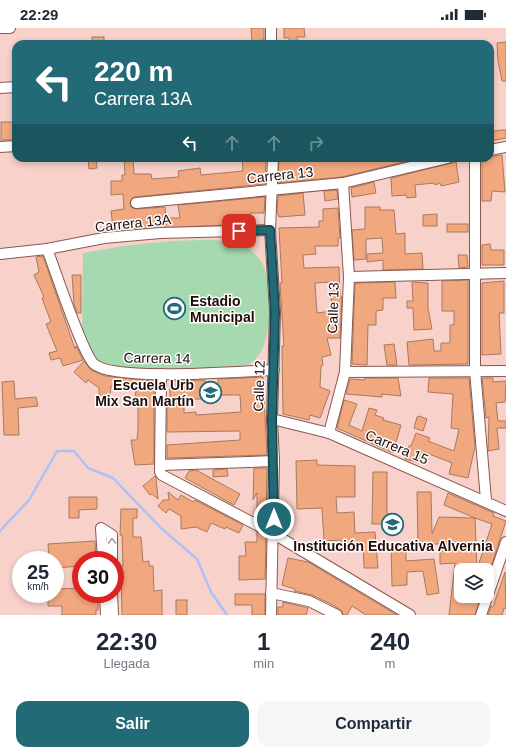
<!DOCTYPE html>
<html lang="es">
<meta charset="utf-8">
<style>
:root{--surface:#fff;--page:#f6f6f7;--text:#1f2937;--muted:#747a83;--accent:#226b76}
body{margin:0;font-family:Arial,sans-serif;background:var(--page);color:var(--text);height:100vh;display:flex;flex-direction:column;font-size:15px;white-space:nowrap}
*{box-sizing:border-box;margin:0}
p{font-size:13px;color:var(--muted)}
.icon{flex:none;width:22px;height:22px;fill:none;stroke:currentColor;stroke-width:2;stroke-linecap:round;stroke-linejoin:round}
.map{position:relative;height:587px;overflow:hidden}
.panel{display:flex;flex-direction:column;background:var(--surface);flex:1}
.panel>*{flex:none}
.hud{position:absolute;left:12px;top:12px;width:482px;height:122px;border-radius:12px;box-shadow:0 2px 6px #0003;background:#226b76;color:#fff;overflow:hidden}
.buttons{position:absolute;left:454px;top:535px;display:grid;gap:8px}
.buttons a{display:grid;place-items:center;width:40px;height:40px;border-radius:8px;background:var(--surface);box-shadow:0 2px 6px #0003;font-size:20px}
.speed{position:absolute;left:12px;top:523px;display:flex;gap:8px;font-size:20px;font-weight:700;text-align:center}
.speed>*{display:grid;place-content:center;width:52px;height:52px;border-radius:50%;background:var(--surface);box-shadow:0 2px 6px #0003;line-height:1}
.speed small{font-size:10px;font-weight:400}
.speed .limit{border:6px solid #d22;background:#fff;color:#111}
.pin{position:absolute;display:grid;place-items:center;width:34px;height:34px;color:#fff;margin:-17px;border-radius:8px;box-shadow:0 2px 6px #0006}
.me{position:absolute;width:44px;margin:-22px;rotate:0deg;stroke-linejoin:round;filter:drop-shadow(0 0 3px #0008)}
.turn{display:flex;align-items:center;gap:14px;height:84px;padding:0 16px;font-size:18px}
.turn .icon{width:52px;height:52px;stroke-width:2.5}
.turn b{display:block;font-size:28px;line-height:34px}
.lanes{display:flex;align-items:center;height:38px;padding:0 16px;background:#0003;justify-content:center;gap:20px;direction:ltr}
.lanes .off{opacity:.35}
.eta{display:flex;justify-content:space-evenly;align-items:center;height:68px;text-align:center}
.eta b{font-size:24px;font-weight:700;line-height:28px}
.cta{display:flex;gap:8px;margin-top:auto;padding:8px 16px}
.cta a{flex:1;height:46px;border-radius:12px;background:var(--accent);color:#fff;font-size:16px;font-weight:700;line-height:46px;text-align:center}
.cta a+a{background:var(--page);color:var(--text)}
.status{display:flex;justify-content:space-between;align-items:center;height:28px;padding:0 20px;background:var(--surface);direction:ltr}
.status svg{height:11px;fill:currentColor}
.map>svg:first-child{display:block}
.green{fill:#a6d9b0}
.lines{fill:none;stroke-linecap:round;stroke-linejoin:round}
.stream{stroke:#adc0f8;stroke-width:2.5}
.building{fill:#f2a87f;stroke:#a9795e;fill-rule:evenodd}
.minor-casing{stroke:#8c574e;stroke-width:12}
.minor{stroke:#fff;stroke-width:10}
.oneway{stroke:#a69d9c}
.route-casing{stroke:#16464d;stroke-width:10}
.route{stroke:#226b76;stroke-width:7}
.labels{text-anchor:middle;stroke-width:3;stroke-linejoin:round;paint-order:stroke}
.street-label{font-size:14px;fill:#200b08;stroke:#fcfcfc}
.poi-label{font-size:14px;font-weight:bold;fill:#200b08;stroke:#fcfcfc;text-anchor:start}
</style>
<div class="status"><b>22:29</b><svg viewBox="0 0 49 12"><path d="M0 12V9h3v3zM5 12V6h3v6zM10 12V3h3v9zM15 12V0h3v12zM26 1h20v11H26zM47 4h2v5h-2z"/></svg></div>
<div class="map">
<svg width="506" height="587" viewBox="0 0 506 587">
<rect width="100%" height="100%" fill="#f7d1ca"/>
<path class="green" d="M172 213C192 213 226 209 244 218 252 222 259 229 263 237 273 259 275 323 249 336 234 343 218 342 201 342 168 343 137 341 104 339L89 323 82 307 83 225 130 217Z"/>
<g class="lines">
<polyline class="stream" points="0,503 29,472 57,423 74,423 88,440 113,450 162,501 197,531 211,564 227,587"/>
</g>
<g class="building">
<polygon points="251,0 264,0 264,12 252,13"/>
<polygon points="284,0 304,0 305,9 297,9 298,16 290,16 289,10 284,10"/>
<rect x="92" y="9" width="12" height="7"/>
<polygon points="506,14 506,53 502,53 498,33 497,15"/>
<rect x="1" y="94" width="15" height="18"/>
<polygon points="501,102 506,102 506,110 490,113 490,104"/>
<polygon points="502,127 505,164 492,163 491,173 482,173 482,130"/>
<polygon points="88,130 96,130 97,140 89,141"/>
<polygon points="124,130 133,130 134,146 151,146 152,151 179,149 178,143 200,140 201,147 243,143 242,130 266,130 265,156 135,169 132,170 130,175 131,179 136,181 165,179 166,190 180,190 178,177 265,169 264,185 250,185 251,196 135,201 133,198 113,200 111,183 124,181 123,166 111,167 111,153 122,153 122,147 125,147"/>
<polygon points="279,130 335,130 336,132 346,130 420,130 342,149 278,155"/>
<polygon points="456,134 459,154 441,158 440,155 435,157 434,155 415,157 416,169 407,170 406,167 392,168 391,150"/>
<polygon points="374,154 376,165 352,169 351,160"/>
<polygon points="337,162 338,171 325,173 324,163"/>
<polygon points="303,165 305,187 279,189 277,184 278,168"/>
<polygon points="365,179 380,179 380,182 394,182 396,206 405,205 405,226 422,225 423,241 383,242 383,232 367,234 367,226 383,225 382,210 366,211 366,231 354,232 352,202 365,201"/>
<path d="M338 180 340 210H338V218H315L316 226 303 227 304 240 339 239 340 269H342L340 310H327L331 327 322 329 323 337 321 338 320 359 330 363 320 390 310 387 309 392 283 386 282 318H284L280 255H282L279 200 319 199V193H323V181ZM330 254 332 283 317 285 315 255Z"/>
<polygon points="437,186 437,198 423,198 423,187"/>
<rect x="447" y="196" width="21" height="8"/>
<polygon points="490,216 491,222 504,222 504,237 482,237 482,217"/>
<polygon points="458,227 467,227 468,239 459,240"/>
<polygon points="43,228 75,321 76,318 83,332 63,338 60,330 51,332 49,325 57,323 46,296 51,294 42,270 44,269 34,247 39,244 36,229"/>
<polygon points="72,247 81,247 81,285 77,285 74,276"/>
<polygon points="468,252 468,336 409,337 407,314 433,311 434,323 441,323 441,315 450,315 450,297 454,297 454,283 442,283 442,253"/>
<polygon points="504,253 504,285 499,285 501,326 482,327 482,255"/>
<polygon points="395,254 396,270 383,270 383,282 376,283 376,297 368,297 367,337 352,336 355,255"/>
<polygon points="412,254 428,255 428,280 432,301 414,302 413,280 407,280 407,273 413,273"/>
<polygon points="394,316 397,337 387,337 384,317"/>
<polygon points="84,333 91,342 105,348 154,353 154,436 135,437 131,412 137,412 138,402 138,374 135,374 136,360 124,361 124,358 111,358 110,367 99,367 99,360 88,352 86,355 74,344"/>
<polygon points="263,349 267,427 167,430 167,417 240,412 240,403 167,404 167,371 170,371 170,353 205,352 205,371 184,371 184,385 196,384 196,387 241,384 240,367 218,367 218,351"/>
<polygon points="365,350 398,350 401,368 382,366 382,369 346,366 350,351 365,352"/>
<polygon points="429,350 469,350 475,419 468,450 449,446 452,435 424,424 421,435 405,431 409,418 411,418 416,405 430,410 428,413 454,423 459,401 451,400 453,366 428,364"/>
<polygon points="482,350 493,350 493,354 506,353 505,374 496,375 498,393 506,393 506,400 497,400 499,421 488,423 489,389 486,390"/>
<polygon points="14,353 15,371 36,369 38,378 18,380 19,407 4,407 2,354"/>
<polygon points="344,372 357,376 349,397 362,403 369,380 377,382 375,387 384,390 383,392 401,397 393,425 337,400"/>
<polygon points="419,388 427,391 423,403 414,400 417,389"/>
<polygon points="317,432 317,437 355,438 355,469 336,469 337,485 354,484 355,505 375,504 378,540 364,540 363,515 342,516 341,512 324,513 322,480 297,481 296,433"/>
<polygon points="254,440 267,440 266,489 257,489 257,465 253,472"/>
<polygon points="227,441 228,448 213,449 213,442"/>
<polygon points="196,442 240,466 234,477 185,450 189,443"/>
<polygon points="373,444 387,444 387,496 372,496"/>
<polygon points="155,448 156,450 158,471 152,466 150,467 143,458"/>
<polygon points="168,464 178,472 181,467 193,474 195,472 243,497 239,505 226,499 225,501 211,495 207,504 196,499 181,501 181,488 169,481 166,485 158,478 163,472 169,472"/>
<path d="M417 464H431L432 506 439 489 475 490 444 477 448 465 494 485 493 488 506 493 490 542H461V568H481L475 587H449L455 535 440 536V516H418ZM475 490 492 496 477 541Z"/>
<polygon points="69,469 97,469 97,481 79,482 79,490 69,490"/>
<polygon points="121,481 137,481 137,490 133,490 133,509 141,509 143,534 149,533 149,538 153,538 154,563 162,562 162,587 122,587 121,538 123,538 122,507 120,507"/>
<polygon points="257,504 266,509 265,551 239,552 239,528 246,528 245,514 257,514"/>
<polygon points="95,513 96,532 81,532 81,538 55,540 55,532 49,532 48,516"/>
<polygon points="391,518 406,518 406,533 434,531 439,565 427,567 423,543 407,544 407,557 392,558"/>
<polygon points="288,530 308,534 397,587 366,587 352,578 347,587 343,587 342,583 333,577 312,567 294,563 295,561 282,557"/>
<polygon points="505,544 506,581 504,580 502,587 488,587 491,578 493,579"/>
<polygon points="81,560 81,566 98,566 98,582 96,582 96,587 62,587 62,578 48,578 48,566 55,566 55,561"/>
<polygon points="235,566 265,566 265,587 252,587 252,577 235,577"/>
<rect x="176" y="572" width="11" height="15"/>
<polygon points="283,574 308,580 306,587 278,587 278,579 283,579"/>
</g>
<g class="lines">
<defs>
<g id="minor">
<polyline points="0,0 10,0"/>
<polyline points="271,0 271,16"/>
<polyline points="0,60 16,59"/>
<polyline points="0,119 16,118"/>
<polyline points="490,122 506,119"/>
<polyline points="475,130 475,342 486,472"/>
<polyline points="136,175 343,155 448,130"/>
<path d="M47 221C55 241 82 325 94 336 115 354 242 343 274 342"/>
<polyline points="0,226 47,221 104,210 160,205 270,202"/>
<polyline points="349,249 506,245"/>
<polyline points="345,344 506,343"/>
<polyline points="161,346 160,444 162,447 274,506 410,587"/>
<polyline points="272,391 329,405 506,483"/>
<polyline points="329,405 345,344 349,249 343,155"/>
<polyline points="161,437 274,433"/>
<polyline points="103,532 101,500 112,507 112,532"/>
<polyline points="271,565 309,573 337,587"/>
<polyline points="105,566 106,587"/>
<polyline points="112,566 113,587"/>
<polyline points="271,587 274,433 272,391 275,284 270,202 273,130"/>
<polyline points="481,587 506,514"/>
</g>
</defs>
<use href="#minor" class="minor-casing"/>
<use href="#minor" class="minor"/>
</g>
<defs><path id="oneway-chevron" d="M-2-3.5L2.5 0L-2 3.5" fill="none" stroke-width="1.6" stroke-linecap="round" stroke-linejoin="round"/></defs>
<use class="oneway" href="#oneway-chevron" transform="translate(112 513) rotate(-92)"/>
<g class="lines">
<defs>
<polyline id="route" points="239,203 270,202 275,284 272,391 274,491"/>
</defs>
<use href="#route" class="route-casing"/>
<use href="#route" class="route"/>
</g>
<defs>
<symbol id="stadium-ring" viewBox="-11 -11 22 22"><circle r="9.5" fill="#fcfcfc" stroke="#226b76" stroke-width="1.5"/><path d="M0-5a6.5 5 0 1 0 0 10a6.5 5 0 1 0 0-10ZM-3.5-1.8h7v3.6h-7Z" fill="#226b76"/></symbol>
<symbol id="school-ring" viewBox="-11 -11 22 22"><circle r="9.5" fill="#fcfcfc" stroke="#226b76" stroke-width="1.5"/><path d="M0-5L7-2L0 1L-7-2ZM-4 1L0 2.5L4 1V4Q0 6-4 4Z" fill="#226b76"/></symbol>
</defs>
<g fill-rule="evenodd">
<use href="#stadium-ring" x="162" y="268" width="25" height="25"/>
<use href="#school-ring" x="198" y="352" width="25" height="25"/>
<use href="#school-ring" x="380" y="484" width="25" height="25"/>
</g>
<g class="labels">
<g class="street-label">
<text transform="translate(280 147) rotate(-6)" y="5">Carrera 13</text>
<text transform="translate(133 195) rotate(-6)" y="5">Carrera 13A</text>
<text transform="translate(333 280) rotate(-88)" y="5">Calle 13</text>
<text transform="translate(157 330) rotate(1)" y="5">Carrera 14</text>
<text transform="translate(259 358) rotate(-88)" y="5">Calle 12</text>
<text transform="translate(397 419) rotate(23)" y="5">Carrera 15</text>
</g>
<g class="poi-label">
<text x="190" y="278">Estadio<tspan x="190" dy="16">Municipal</tspan></text>
<text x="194" y="362" text-anchor="end">Escuela Urb<tspan x="194" dy="16">Mix San Martín</tspan></text>
<text x="393" y="523" text-anchor="middle">Institución Educativa Alvernia</text>
</g>
</g>
</svg>
<div class="buttons">
<a><svg class="icon" aria-label="layers" viewBox="0 0 24 24"><path d="M12 4l9 5-9 5-9-5zM3 14l9 5 9-5"/></svg></a>
</div>
<div class="speed"><div>25<small>km/h</small></div><div class="limit">30</div></div>
<div class="pin" style="left:239px;top:203px;background:#d93025"><svg class="icon" aria-label="arrive" viewBox="0 0 24 24"><path d="M6 21V4h12l-3 4 3 4H6"/></svg></div>
<svg class="me" style="left:274px;top:491px" viewBox="-20 -20 40 40"><circle r="17" fill="#226b76" stroke="#fff" stroke-width="3"/><path d="M0-11L8 9 0 5-8 9z" fill="#fff"/></svg>
<div class="hud">
<div class="turn"><svg class="icon" aria-label="left" viewBox="0 0 24 24"><path d="M17 20v-9H6M10 6l-5 5 5 5"/></svg><div><b>220 m</b>Carrera 13A</div></div>
<div class="lanes"><svg class="icon" aria-label="left" viewBox="0 0 24 24"><path d="M17 20v-9H6M10 6l-5 5 5 5"/></svg><svg class="icon off" aria-label="ahead" viewBox="0 0 24 24"><path d="M12 20V5M6 11l6-6 6 6"/></svg><svg class="icon off" aria-label="ahead" viewBox="0 0 24 24"><path d="M12 20V5M6 11l6-6 6 6"/></svg><svg class="icon off" aria-label="right" viewBox="0 0 24 24"><path d="M7 20v-9h11M14 6l5 5-5 5"/></svg></div>
</div>
</div>
<section class="panel">
<div class="eta">
<div><b>22:30</b><p>Llegada</p></div>
<div><b>1</b><p>min</p></div>
<div><b>240</b><p>m</p></div>
</div>
<div class="cta"><a>Salir</a><a>Compartir</a></div>
</section>
